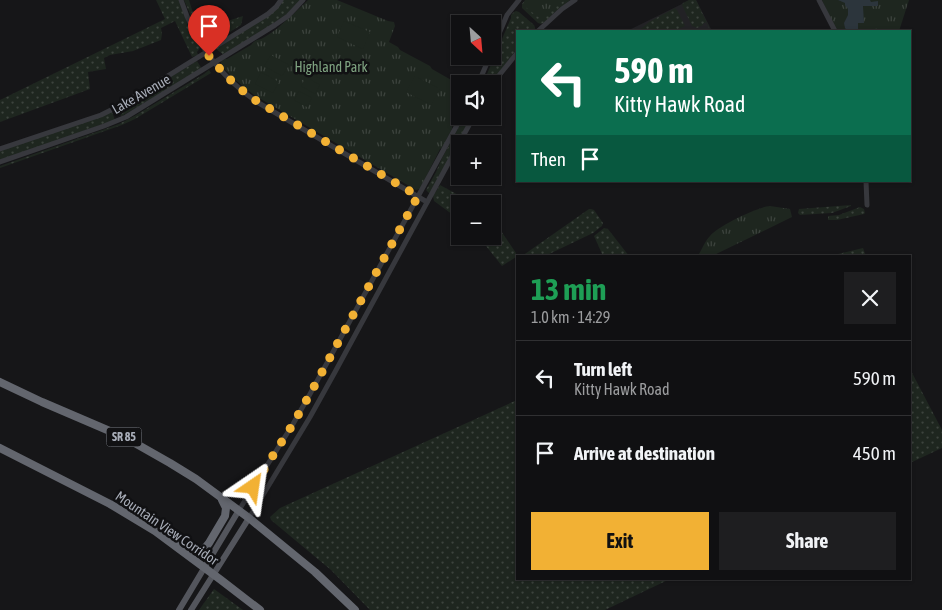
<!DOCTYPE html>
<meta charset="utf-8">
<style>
:root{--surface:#101012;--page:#1e1e20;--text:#f1f3f6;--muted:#9c9d9f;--line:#303032;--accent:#f2b134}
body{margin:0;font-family:"Asap Condensed",sans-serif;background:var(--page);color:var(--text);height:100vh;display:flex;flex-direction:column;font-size:19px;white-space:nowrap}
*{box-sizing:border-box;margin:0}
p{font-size:16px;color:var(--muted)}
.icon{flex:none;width:28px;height:28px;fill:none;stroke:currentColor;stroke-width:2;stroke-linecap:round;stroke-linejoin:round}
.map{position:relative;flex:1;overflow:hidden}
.sheet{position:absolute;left:516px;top:255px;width:395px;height:325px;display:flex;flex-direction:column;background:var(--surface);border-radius:0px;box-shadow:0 1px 4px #0004,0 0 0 1px var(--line)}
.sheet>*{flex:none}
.top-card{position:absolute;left:516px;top:30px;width:395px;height:152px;border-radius:0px;box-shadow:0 1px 4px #0004,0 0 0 1px var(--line);background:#0b6e4f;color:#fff;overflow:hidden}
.needle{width:32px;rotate:154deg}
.buttons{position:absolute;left:451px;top:15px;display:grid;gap:10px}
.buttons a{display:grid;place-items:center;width:50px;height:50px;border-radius:0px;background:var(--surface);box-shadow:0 1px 4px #0004,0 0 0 1px var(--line);font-size:25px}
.pin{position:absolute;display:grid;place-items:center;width:42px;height:42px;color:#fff;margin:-51px -21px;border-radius:50% 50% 50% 0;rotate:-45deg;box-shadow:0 0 5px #0007}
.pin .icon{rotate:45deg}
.me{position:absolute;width:55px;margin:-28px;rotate:32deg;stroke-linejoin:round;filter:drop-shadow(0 0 4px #0008)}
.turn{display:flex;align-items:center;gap:18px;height:105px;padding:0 15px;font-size:22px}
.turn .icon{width:65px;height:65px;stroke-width:2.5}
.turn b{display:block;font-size:35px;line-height:42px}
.then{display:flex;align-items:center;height:48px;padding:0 15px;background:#0003;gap:10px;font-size:19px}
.round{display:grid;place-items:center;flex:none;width:52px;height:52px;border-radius:0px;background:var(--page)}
.head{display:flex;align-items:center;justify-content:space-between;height:85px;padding:0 15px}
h1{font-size:30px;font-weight:700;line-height:38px;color:#1e9e55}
.action{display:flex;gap:10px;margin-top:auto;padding:10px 15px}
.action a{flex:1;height:58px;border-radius:0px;background:var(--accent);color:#111;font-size:20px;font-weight:700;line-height:58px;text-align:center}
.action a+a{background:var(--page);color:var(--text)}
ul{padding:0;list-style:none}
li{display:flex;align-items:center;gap:15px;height:75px;padding:0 15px;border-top:1px solid var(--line)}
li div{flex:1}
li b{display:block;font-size:19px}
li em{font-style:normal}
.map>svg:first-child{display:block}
.built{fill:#222225}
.grass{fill:url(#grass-dots)}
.park{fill:url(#park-tufts)}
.pitch{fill:#1e261f}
.water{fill:#2c353c}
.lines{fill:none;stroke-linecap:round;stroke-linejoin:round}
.minor{stroke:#37383d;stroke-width:5}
.major{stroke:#53555c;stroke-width:6}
.highway{stroke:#63666e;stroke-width:8}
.route{stroke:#f2b134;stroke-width:9;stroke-dasharray:0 16.2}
.labels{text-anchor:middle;stroke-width:5;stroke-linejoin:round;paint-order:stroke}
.shield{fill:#111113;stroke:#7b7e86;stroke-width:1}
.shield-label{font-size:12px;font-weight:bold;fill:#a8adb8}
.park-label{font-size:14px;fill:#7fa381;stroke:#111113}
.street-label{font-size:14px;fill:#a8adb8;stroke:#111113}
</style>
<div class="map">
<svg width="942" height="610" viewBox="0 0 942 610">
<defs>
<pattern id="grass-dots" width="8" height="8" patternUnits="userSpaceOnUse" patternTransform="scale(1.25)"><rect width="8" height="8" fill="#1e261f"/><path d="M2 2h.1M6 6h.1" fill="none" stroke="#3c433d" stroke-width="1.8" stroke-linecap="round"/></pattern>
<pattern id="park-tufts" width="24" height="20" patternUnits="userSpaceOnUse" patternTransform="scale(1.25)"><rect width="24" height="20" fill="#1e261f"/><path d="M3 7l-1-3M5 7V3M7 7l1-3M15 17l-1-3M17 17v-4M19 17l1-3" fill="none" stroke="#3c433d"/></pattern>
</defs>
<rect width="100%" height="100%" fill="#161618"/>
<polygon class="built" points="690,0 696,0 712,31 627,31"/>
<g class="grass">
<polygon points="156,0 180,0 188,26 200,48 197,52 198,55 192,57 175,21 161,28 162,34 161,40 133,51 110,55 104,58 106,69 88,72 90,89 0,122 0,100 165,19"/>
<polygon points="184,0 189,0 193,13 202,28 204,38 202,39 194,23"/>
<polygon points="283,0 301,0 285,16 224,55 216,49 270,14"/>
<polygon points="525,0 570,0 555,12 545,22 541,24 538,23 522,8 522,4"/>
<polygon points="689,0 696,0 711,31 709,31 710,30 706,22 703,24 703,25 697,28 692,26 682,5 683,3"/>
<polygon points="675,8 677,10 685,26 674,31 638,31 649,22"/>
<path d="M516 11 519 12 534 25C535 27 536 29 534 31H518L517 49 490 84H481L484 81 511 18V15L514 12Z"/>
<polygon points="243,16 241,25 208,46 203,29"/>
<polygon points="197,61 202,69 122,116 121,116 118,110 119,108"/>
<polygon points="209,70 211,73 135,119 122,125 0,168 0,166 119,124 136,115 204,74"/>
<polygon points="112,112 115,120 0,160 0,151"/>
<polygon points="465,116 472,116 430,193 429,193 426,190 436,172 442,158"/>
<polygon points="440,185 471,202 471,204 460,204 460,220 434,201 433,196"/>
<polygon points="851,205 851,206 832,213 800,215 798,213 799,209"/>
<polygon points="860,207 864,209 865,213 864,214 837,220 828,220 828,216 839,215"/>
<polygon points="589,209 591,209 594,210 603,223 602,226 593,233 545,256 522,256"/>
<polygon points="493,219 516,253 516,257 502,266 478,236 492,236"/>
<polygon points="604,228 608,229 629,256 603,256 594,236"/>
<polygon points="863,248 866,256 830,256 834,255"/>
<polygon points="910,369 942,430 942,448 910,463"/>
<polygon points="517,400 518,579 670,579 605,610 370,610 331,570 271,520 270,517 280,508"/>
<polygon points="214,589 243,610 199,610"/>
</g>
<g class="park">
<path d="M308 0H337L388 21 394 22 395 26 389 42 398 47 400 50 430 66 432 69 460 85V113L452 127V129L442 148 440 149 420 189 416 190 254 95 233 78 221 65V61L225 59H227L251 45C254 41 256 40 261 39 267 36 276 30 281 25 290 17 299 9 308 0Z"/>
<polygon points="529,0 565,0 550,11 542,20 524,6"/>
<polygon points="822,0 909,0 899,31 836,31"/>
<path d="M770 206 790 209 792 217 712 256H698C702 249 705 241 710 236 718 226 757 207 770 206Z"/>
</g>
<g class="pitch">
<polygon points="344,21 370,32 363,49 337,37"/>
<polygon points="271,55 289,65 282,76 264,66"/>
<polygon points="313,62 326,70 321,79 308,71"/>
<polygon points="261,72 279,82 273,93 255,84"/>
<polygon points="415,76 440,89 431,105 406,92"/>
<polygon points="306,77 320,85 315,94 301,86"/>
<polygon points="299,91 312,98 307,107 294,100"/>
</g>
<polygon class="water" points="838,0 870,0 871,2 878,1 878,6 863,6 864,23 858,23 858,31 848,31 845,28 844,23 848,15 848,9 845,5 845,3"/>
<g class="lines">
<g class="minor">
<path d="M181 0C195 43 219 76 257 102L427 202"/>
<polyline points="819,0 835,31"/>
<polyline points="538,31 562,9 575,0"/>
<polyline points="492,50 507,15 519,0"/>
<polyline points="478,84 490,56"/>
<polyline points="492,84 518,52"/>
<polyline points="0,149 101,115 121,105 268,14 276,7 281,0"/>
<polyline points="0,162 104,126 126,117 275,25 288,16 303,0"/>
<polyline points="866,181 867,205"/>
<polyline points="239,510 293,424 310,394 462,116"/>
<polyline points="249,518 310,417 335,372 474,116"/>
</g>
<g class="major">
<polyline points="179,610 239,510"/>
<polyline points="191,610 249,518"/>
</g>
<g class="highway">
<polyline points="0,382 42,402 126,438 170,463 196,479 249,518 315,572 355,610"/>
<polyline points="0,448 110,504 155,531 221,580 260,610"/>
<polyline points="168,536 191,550 199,550 205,548 209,543 225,516 226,508 222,500"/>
</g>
</g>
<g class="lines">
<polyline class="route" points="209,56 226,76 250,97 418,196 310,394 293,424 253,487"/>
</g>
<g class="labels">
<rect class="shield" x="106.5" y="427.5" width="35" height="19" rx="4"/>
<g class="shield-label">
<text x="124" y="441">SR 85</text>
</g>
<g class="park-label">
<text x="331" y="72">Highland Park</text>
</g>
<g class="street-label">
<text transform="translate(141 94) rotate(-30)" y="5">Lake Avenue</text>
<text transform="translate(167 528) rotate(34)" y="5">Mountain View Corridor</text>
</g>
</g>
</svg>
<div class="buttons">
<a><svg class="needle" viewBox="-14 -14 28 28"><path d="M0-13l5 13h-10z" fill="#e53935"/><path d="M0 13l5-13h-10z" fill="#9c9d9f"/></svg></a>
<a><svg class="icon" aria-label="sound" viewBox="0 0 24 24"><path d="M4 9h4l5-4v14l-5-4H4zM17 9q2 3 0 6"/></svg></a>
<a>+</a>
<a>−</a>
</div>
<div class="pin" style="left:209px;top:56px;background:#d93025"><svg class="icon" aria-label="arrive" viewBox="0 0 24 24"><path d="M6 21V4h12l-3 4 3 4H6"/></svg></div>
<svg class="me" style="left:253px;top:487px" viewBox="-20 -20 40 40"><path d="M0-17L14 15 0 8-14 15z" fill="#f2b134" stroke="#fff" stroke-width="4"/></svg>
<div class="top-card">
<div class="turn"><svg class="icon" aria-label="left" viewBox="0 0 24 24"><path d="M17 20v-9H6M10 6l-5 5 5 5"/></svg><div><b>590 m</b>Kitty Hawk Road</div></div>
<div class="then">Then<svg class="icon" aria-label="arrive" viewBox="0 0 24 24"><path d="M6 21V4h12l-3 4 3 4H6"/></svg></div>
</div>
<section class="sheet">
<div class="head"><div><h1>13 min</h1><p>1.0 km · 14:29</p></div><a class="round"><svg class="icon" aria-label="close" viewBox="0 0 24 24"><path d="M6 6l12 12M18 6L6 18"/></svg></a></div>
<ul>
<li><svg class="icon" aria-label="left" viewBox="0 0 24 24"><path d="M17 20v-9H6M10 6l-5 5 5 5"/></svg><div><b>Turn left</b><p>Kitty Hawk Road</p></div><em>590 m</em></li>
<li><svg class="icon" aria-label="arrive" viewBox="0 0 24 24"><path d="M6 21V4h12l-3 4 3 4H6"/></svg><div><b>Arrive at destination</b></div><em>450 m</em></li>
</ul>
<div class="action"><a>Exit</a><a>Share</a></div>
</section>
</div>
